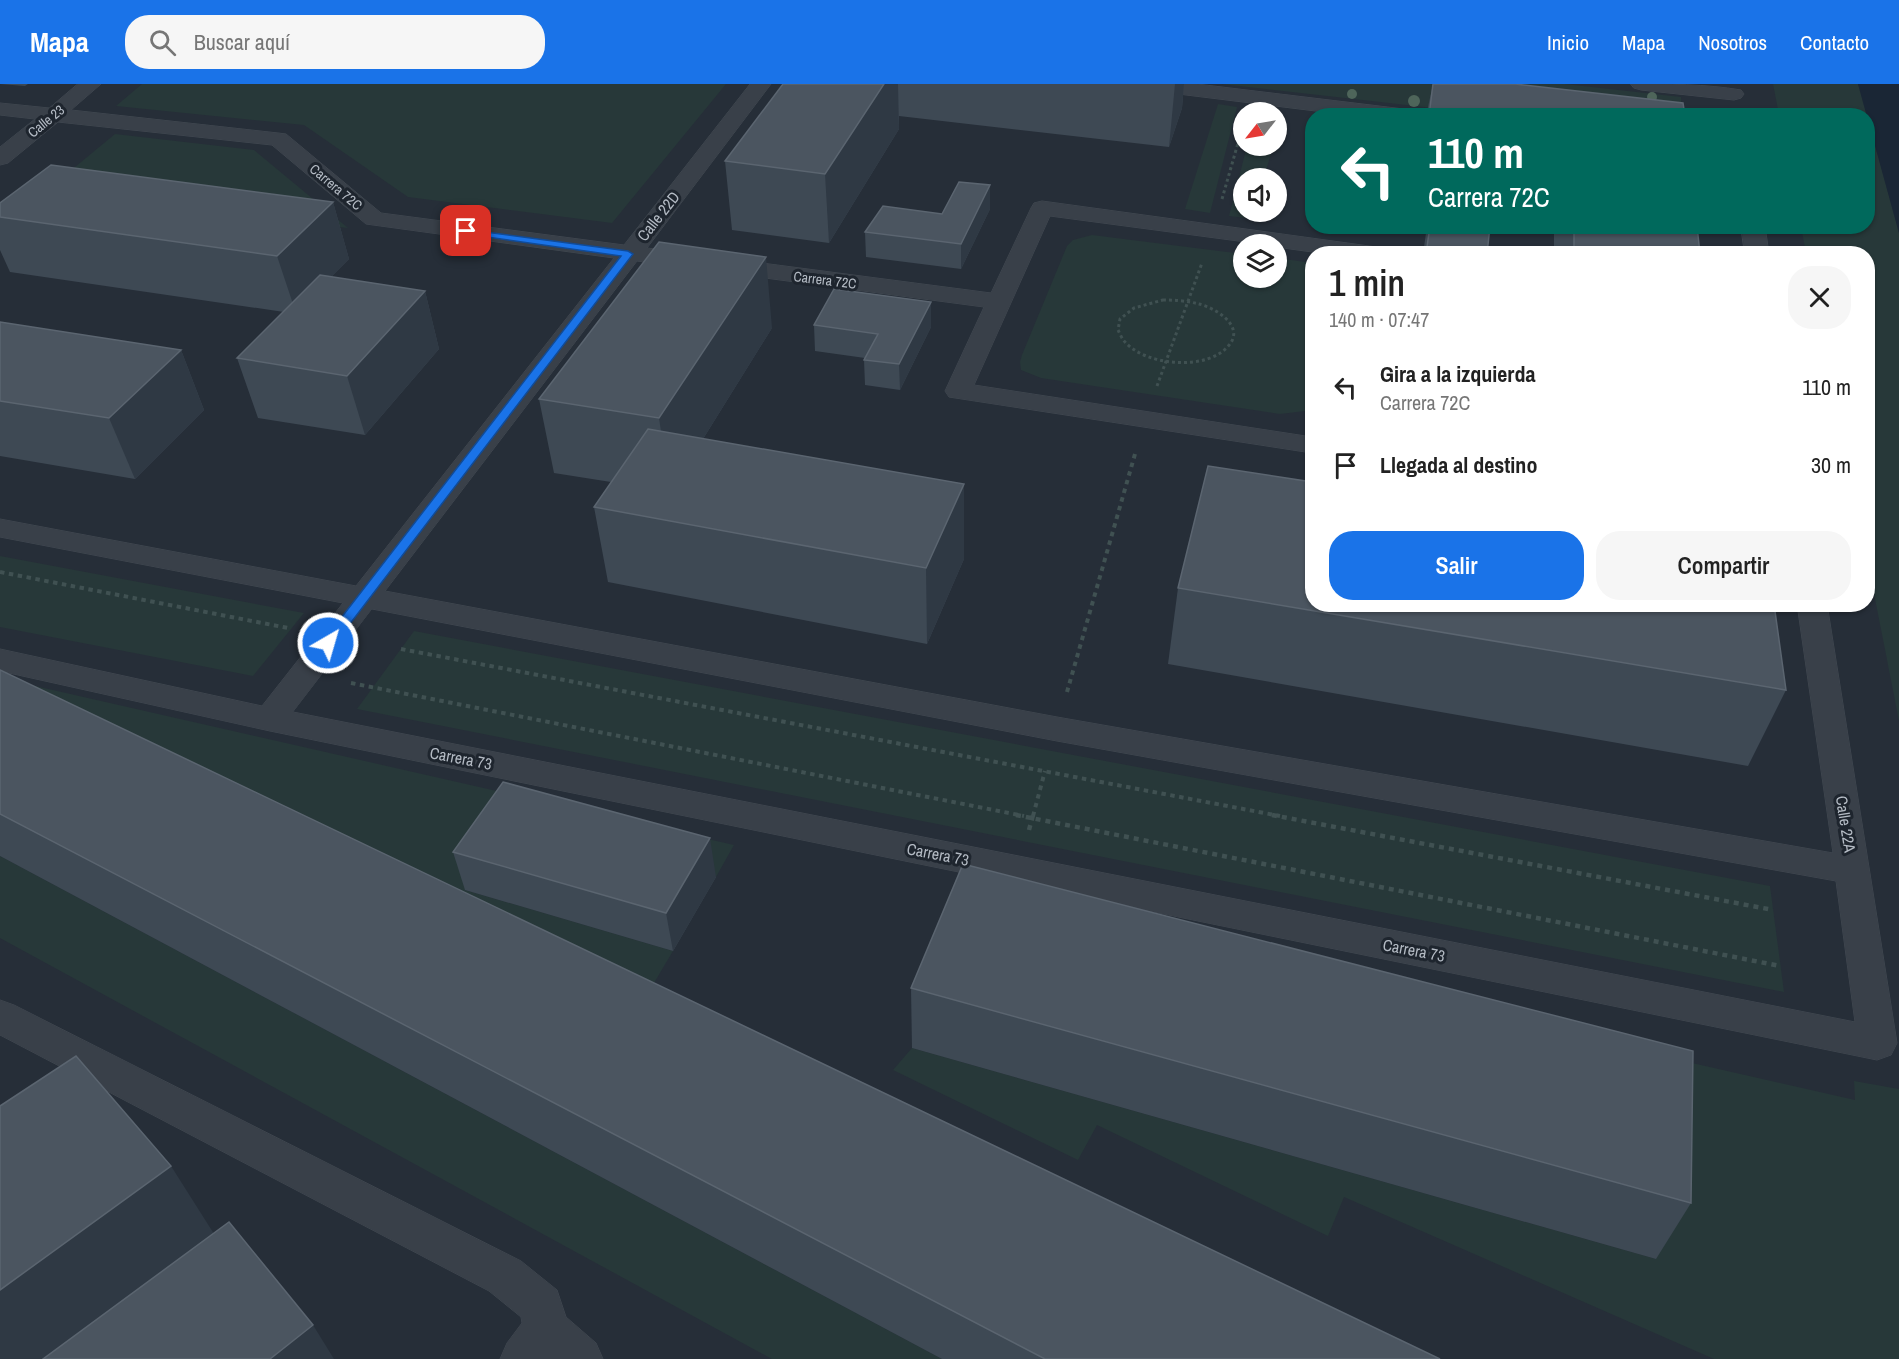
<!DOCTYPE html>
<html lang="es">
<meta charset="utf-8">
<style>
:root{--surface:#fff;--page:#f6f6f6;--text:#222;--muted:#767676;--accent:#1a73e8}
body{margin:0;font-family:"Archivo Narrow",sans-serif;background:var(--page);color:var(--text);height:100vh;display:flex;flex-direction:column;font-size:22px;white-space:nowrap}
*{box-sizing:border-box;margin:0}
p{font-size:20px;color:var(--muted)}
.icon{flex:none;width:33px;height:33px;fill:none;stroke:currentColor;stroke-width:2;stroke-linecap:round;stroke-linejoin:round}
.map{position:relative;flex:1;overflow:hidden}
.side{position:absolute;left:1305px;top:162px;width:570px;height:366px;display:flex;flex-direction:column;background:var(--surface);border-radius:24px;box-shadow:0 2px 4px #0004}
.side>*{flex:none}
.hud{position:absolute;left:1305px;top:24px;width:570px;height:126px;border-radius:24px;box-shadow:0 2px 4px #0004;background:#00695c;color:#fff;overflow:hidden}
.needle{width:39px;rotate:239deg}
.controls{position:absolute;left:1233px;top:18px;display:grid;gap:12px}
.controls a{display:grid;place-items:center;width:54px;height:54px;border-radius:50%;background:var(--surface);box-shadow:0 2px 4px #0004;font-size:30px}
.pin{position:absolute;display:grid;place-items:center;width:51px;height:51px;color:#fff;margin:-26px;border-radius:12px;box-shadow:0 3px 9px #0006}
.me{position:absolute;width:66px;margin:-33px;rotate:38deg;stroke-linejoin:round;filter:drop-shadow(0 0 4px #0008)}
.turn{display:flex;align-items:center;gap:21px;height:126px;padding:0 24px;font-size:27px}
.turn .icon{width:78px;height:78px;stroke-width:2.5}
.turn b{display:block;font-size:42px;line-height:51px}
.round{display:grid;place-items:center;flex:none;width:63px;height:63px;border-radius:24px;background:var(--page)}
.overview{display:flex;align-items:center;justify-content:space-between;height:102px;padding:0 24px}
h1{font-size:36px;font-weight:600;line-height:45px}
.button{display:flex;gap:12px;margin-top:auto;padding:12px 24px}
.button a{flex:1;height:69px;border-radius:24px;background:var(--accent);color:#fff;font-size:24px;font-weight:600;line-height:69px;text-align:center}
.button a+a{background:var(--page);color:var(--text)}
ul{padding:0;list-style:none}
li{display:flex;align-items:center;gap:18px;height:78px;padding:0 24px}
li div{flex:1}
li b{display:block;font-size:22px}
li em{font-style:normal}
header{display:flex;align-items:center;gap:36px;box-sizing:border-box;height:84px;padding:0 30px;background:var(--accent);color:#fff}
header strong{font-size:28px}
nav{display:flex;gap:33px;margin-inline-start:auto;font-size:21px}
.search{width:420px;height:54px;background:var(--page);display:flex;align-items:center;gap:15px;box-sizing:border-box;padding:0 21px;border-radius:24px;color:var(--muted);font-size:22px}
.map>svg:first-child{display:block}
.green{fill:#273839}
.water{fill:#1a2635}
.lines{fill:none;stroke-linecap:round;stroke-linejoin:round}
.minor-casing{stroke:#424952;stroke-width:1}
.path-far2{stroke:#405152;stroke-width:3;stroke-dasharray:3 3;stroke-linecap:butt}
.path-far1{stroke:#405152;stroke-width:4;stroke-dasharray:4.5 4.5;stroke-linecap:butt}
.path{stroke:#405152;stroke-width:4.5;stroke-dasharray:5 5;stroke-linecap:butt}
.minor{fill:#394049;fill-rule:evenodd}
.tree{fill:#4e655a}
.wall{fill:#3e4954}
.shaded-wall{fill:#2f3944}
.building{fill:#4b5560;stroke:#5b6570;stroke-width:1.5}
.route{fill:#1a73e8;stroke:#114b97;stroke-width:1.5}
.labels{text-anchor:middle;stroke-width:6;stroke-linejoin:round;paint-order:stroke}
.far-street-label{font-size:14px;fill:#b4bbc4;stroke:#1e252e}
.street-label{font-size:16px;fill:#b4bbc4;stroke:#1e252e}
</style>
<header>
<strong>Mapa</strong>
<div class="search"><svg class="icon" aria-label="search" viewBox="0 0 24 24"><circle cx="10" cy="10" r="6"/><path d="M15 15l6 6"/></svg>Buscar aquí</div>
<nav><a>Inicio</a><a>Mapa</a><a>Nosotros</a><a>Contacto</a></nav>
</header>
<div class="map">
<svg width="1899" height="1275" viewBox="0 0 1899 1275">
<rect width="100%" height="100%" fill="#262e38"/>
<g class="green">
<polygon points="142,0 726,0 612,139 408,113 304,41 116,22"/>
<polygon points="1222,0 1565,0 1681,13 1682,31 1495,31"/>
<polygon points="1773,0 1858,0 1867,31 1779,31"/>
<polygon points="1218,20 1237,23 1210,129 1185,125"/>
<polygon points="1868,34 1899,149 1899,637 1868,479 1868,170 1806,169 1801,143 1868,142"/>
<polygon points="115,50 254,66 348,144 46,107"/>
<polygon points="1247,62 1273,62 1264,94 1244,94 1244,128 1256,128 1254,135 1229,132"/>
<polygon points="1092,151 1243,170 1244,194 1276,194 1277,174 1312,179 1312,321 1305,327 1280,330 1041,294 1021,286 1020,278 1022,271 1067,162 1073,156"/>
<polygon points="0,472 304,529 253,592 0,543"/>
<polygon points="414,547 1770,802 1784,908 357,625"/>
<polygon points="0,594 734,761 716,793 465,806 673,867 629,941"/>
<polygon points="0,772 942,1275 772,1275 0,854"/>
<polygon points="970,815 1855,1016 1854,997 1899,1005 1899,1275 1714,1275 1344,1113 1328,1152 1097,1041 1078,1076 893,986 912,964 1656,1175"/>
</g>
<polygon class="water" points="1858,0 1899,0 1899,149"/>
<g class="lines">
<defs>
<g id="minor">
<path d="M78 0H101L71 26 278 49 286 50 381 129 624 161 750 0H771L647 164 991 209 1031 124 1034 119 1042 117 1391 165 1395 170H1327L1276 163V160H1261L1050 132 974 301 1312 353V369L949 313 945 307 984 223 637 177 385 507 1057 633 1833 769 1797 520H1827L1897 959 1891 971 1877 976 270 647 0 587V565L262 622 343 519 0 453V435L356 502 614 174 366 140 272 61 58 38 8 79 0 81V63L35 35 0 31V19L49 24ZM372 525 1057 657 1836 797 1855 938 293 628Z"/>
<polygon points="1136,0 1197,0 1412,26 1419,28 1422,32 1356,32 1146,6 1139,4"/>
<path d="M1631 0C1667 0 1706 0 1741 6L1744 10 1741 14 1734 16 1641 6 1634 4Z"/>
<polygon points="1741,142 1765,142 1769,170 1745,170"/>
<polygon points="0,916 14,921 521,1177 557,1206 566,1233 596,1259 603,1275 500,1275 507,1259 522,1239 521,1233 489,1207 0,951"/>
</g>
</defs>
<use href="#minor" class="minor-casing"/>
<g class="path-far2">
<polyline points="1222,115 1242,45"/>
<path d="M1163 216C1175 216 1188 217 1199 220 1215 224 1244 241 1230 260 1209 288 1146 282 1125 258 1122 255 1120 250 1118 246L1120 235 1134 224Z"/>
<polyline points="1157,302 1202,179"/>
</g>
<g class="path-far1">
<polyline points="0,488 288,544"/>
<polyline points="401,565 1280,732"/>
<polyline points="351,599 1024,732"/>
<polyline points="1067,608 1135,370"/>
<polyline points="1033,732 1045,687"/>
</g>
<g class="path">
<polyline points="1016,731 1780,882"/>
<polyline points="1272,731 1773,826"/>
<polyline points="1029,746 1033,731"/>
</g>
<use href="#minor" class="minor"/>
</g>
<g class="tree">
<circle cx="1352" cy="10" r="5"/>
<circle cx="1652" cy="13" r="5"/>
<circle cx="1414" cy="17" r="6"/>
</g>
<g class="wall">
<polygon points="0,0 28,0 25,2"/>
<polygon points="783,0 1184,0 1182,24 1169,63 899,32 899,45 829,159 732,146 725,77"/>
<polygon points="1433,0 1515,0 1685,32 1426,32"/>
<polygon points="333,118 349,175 331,193 425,207 439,265 365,351 258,334 237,274 284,228 10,188 0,166 0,119"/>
<polygon points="990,125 961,185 866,173 865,148 942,130"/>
<polygon points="1427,142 1490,142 1487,170 1423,170"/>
<polygon points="1554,142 1697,142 1700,170 1554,170"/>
<polygon points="0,238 181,266 204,326 135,395 0,372"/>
<polygon points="814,241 931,243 900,306 865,301 864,276 865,274 815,267"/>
<polygon points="772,244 703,355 964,400 964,475 927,560 608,498 594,423 611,398 554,389 539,315"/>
<polygon points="1178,504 1786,606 1748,682 1168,580"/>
<polygon points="0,586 1440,1275 942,1275 0,772"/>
<polygon points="453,768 716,793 673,867 465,806"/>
<polygon points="911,904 1691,1119 1656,1175 912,964"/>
</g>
<g class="shaded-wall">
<polygon points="884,0 898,0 899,45 829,159 825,90"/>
<polygon points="1175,0 1184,0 1182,24 1169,63"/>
<polygon points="990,101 990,125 961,185 961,160"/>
<polygon points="333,118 349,175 296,229 277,172"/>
<polygon points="766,173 772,244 670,408 659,334"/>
<polygon points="425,207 439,265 365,351 347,292"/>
<polygon points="931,218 931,243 900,306 899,280"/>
<polygon points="181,266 204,326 135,395 109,334"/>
<polygon points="964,400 964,475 927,560 926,484"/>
<polygon points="710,754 716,793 673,867 666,829"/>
<polygon points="171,1082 216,1153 56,1275 0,1275 0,1206"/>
<polygon points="313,1241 334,1275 270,1275"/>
</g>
<g class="building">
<polygon points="783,0 884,0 825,90 725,77"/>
<polygon points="1433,0 1515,0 1683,19 1685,32 1429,32"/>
<polygon points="51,81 333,118 277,172 0,133 0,119"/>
<polygon points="959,98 990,101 961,160 865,148 883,122 942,130"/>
<polygon points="1430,142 1490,142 1487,170 1426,170"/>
<polygon points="1574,142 1697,142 1700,170 1574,170"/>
<polygon points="659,158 766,173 659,334 539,315"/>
<polygon points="320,191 425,207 347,292 237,274"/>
<polygon points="834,205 931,218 899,280 864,276 878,250 814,241"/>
<polygon points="0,238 181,266 109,334 0,317"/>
<polygon points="648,345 964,400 926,484 594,423"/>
<polygon points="1208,382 1312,398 1312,520 1774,520 1786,606 1178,504"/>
<polygon points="0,586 1440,1275 1045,1275 0,730"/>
<polygon points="503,698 710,754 666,829 453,768"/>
<polygon points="963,780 1693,967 1691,1119 911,904"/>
<polygon points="76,972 171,1082 0,1206 0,1022"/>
<polygon points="229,1138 313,1241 270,1275 43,1275"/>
</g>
<polygon class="route" points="463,145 628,167 633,170 333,562 324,562 322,559 324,556 621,172 466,150 461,147"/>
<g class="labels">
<g class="far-street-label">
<text transform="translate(46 37) rotate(-39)" y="5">Calle 23</text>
<text transform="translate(336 103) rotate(40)" y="5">Carrera 72C</text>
<text transform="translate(825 196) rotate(7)" y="5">Carrera 72C</text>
</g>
<g class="street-label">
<text transform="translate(658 132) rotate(-52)" y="6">Calle 22D</text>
<text transform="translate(461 674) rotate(11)" y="6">Carrera 73</text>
<text transform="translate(1846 740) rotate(81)" y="6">Calle 22A</text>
<text transform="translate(938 770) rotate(11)" y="6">Carrera 73</text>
<text transform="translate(1414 866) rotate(11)" y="6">Carrera 73</text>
</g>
</g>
</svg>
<div class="controls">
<a><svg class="needle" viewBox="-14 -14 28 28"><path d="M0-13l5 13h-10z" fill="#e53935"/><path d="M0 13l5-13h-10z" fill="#767676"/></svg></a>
<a><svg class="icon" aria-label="sound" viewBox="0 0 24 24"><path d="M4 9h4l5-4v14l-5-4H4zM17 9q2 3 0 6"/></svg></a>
<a><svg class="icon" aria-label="layers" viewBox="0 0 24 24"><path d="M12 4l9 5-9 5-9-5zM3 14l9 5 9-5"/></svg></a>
</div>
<div class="pin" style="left:466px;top:147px;background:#d93025"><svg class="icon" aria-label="arrive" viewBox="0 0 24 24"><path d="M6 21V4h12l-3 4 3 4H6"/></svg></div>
<svg class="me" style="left:328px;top:559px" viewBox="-20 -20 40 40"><circle r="17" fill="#1a73e8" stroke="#fff" stroke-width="3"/><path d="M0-11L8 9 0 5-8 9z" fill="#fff"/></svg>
<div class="hud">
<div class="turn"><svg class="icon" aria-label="left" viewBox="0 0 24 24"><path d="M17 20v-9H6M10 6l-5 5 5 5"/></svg><div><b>110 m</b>Carrera 72C</div></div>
</div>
<section class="side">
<div class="overview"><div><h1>1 min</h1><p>140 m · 07:47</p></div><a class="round"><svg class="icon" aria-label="close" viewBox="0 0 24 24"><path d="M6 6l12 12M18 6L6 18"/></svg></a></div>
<ul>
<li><svg class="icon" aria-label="left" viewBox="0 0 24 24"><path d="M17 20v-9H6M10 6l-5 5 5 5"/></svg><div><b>Gira a la izquierda</b><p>Carrera 72C</p></div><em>110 m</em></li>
<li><svg class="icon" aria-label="arrive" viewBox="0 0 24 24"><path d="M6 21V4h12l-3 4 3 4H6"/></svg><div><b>Llegada al destino</b></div><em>30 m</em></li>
</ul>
<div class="button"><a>Salir</a><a>Compartir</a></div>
</section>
</div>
